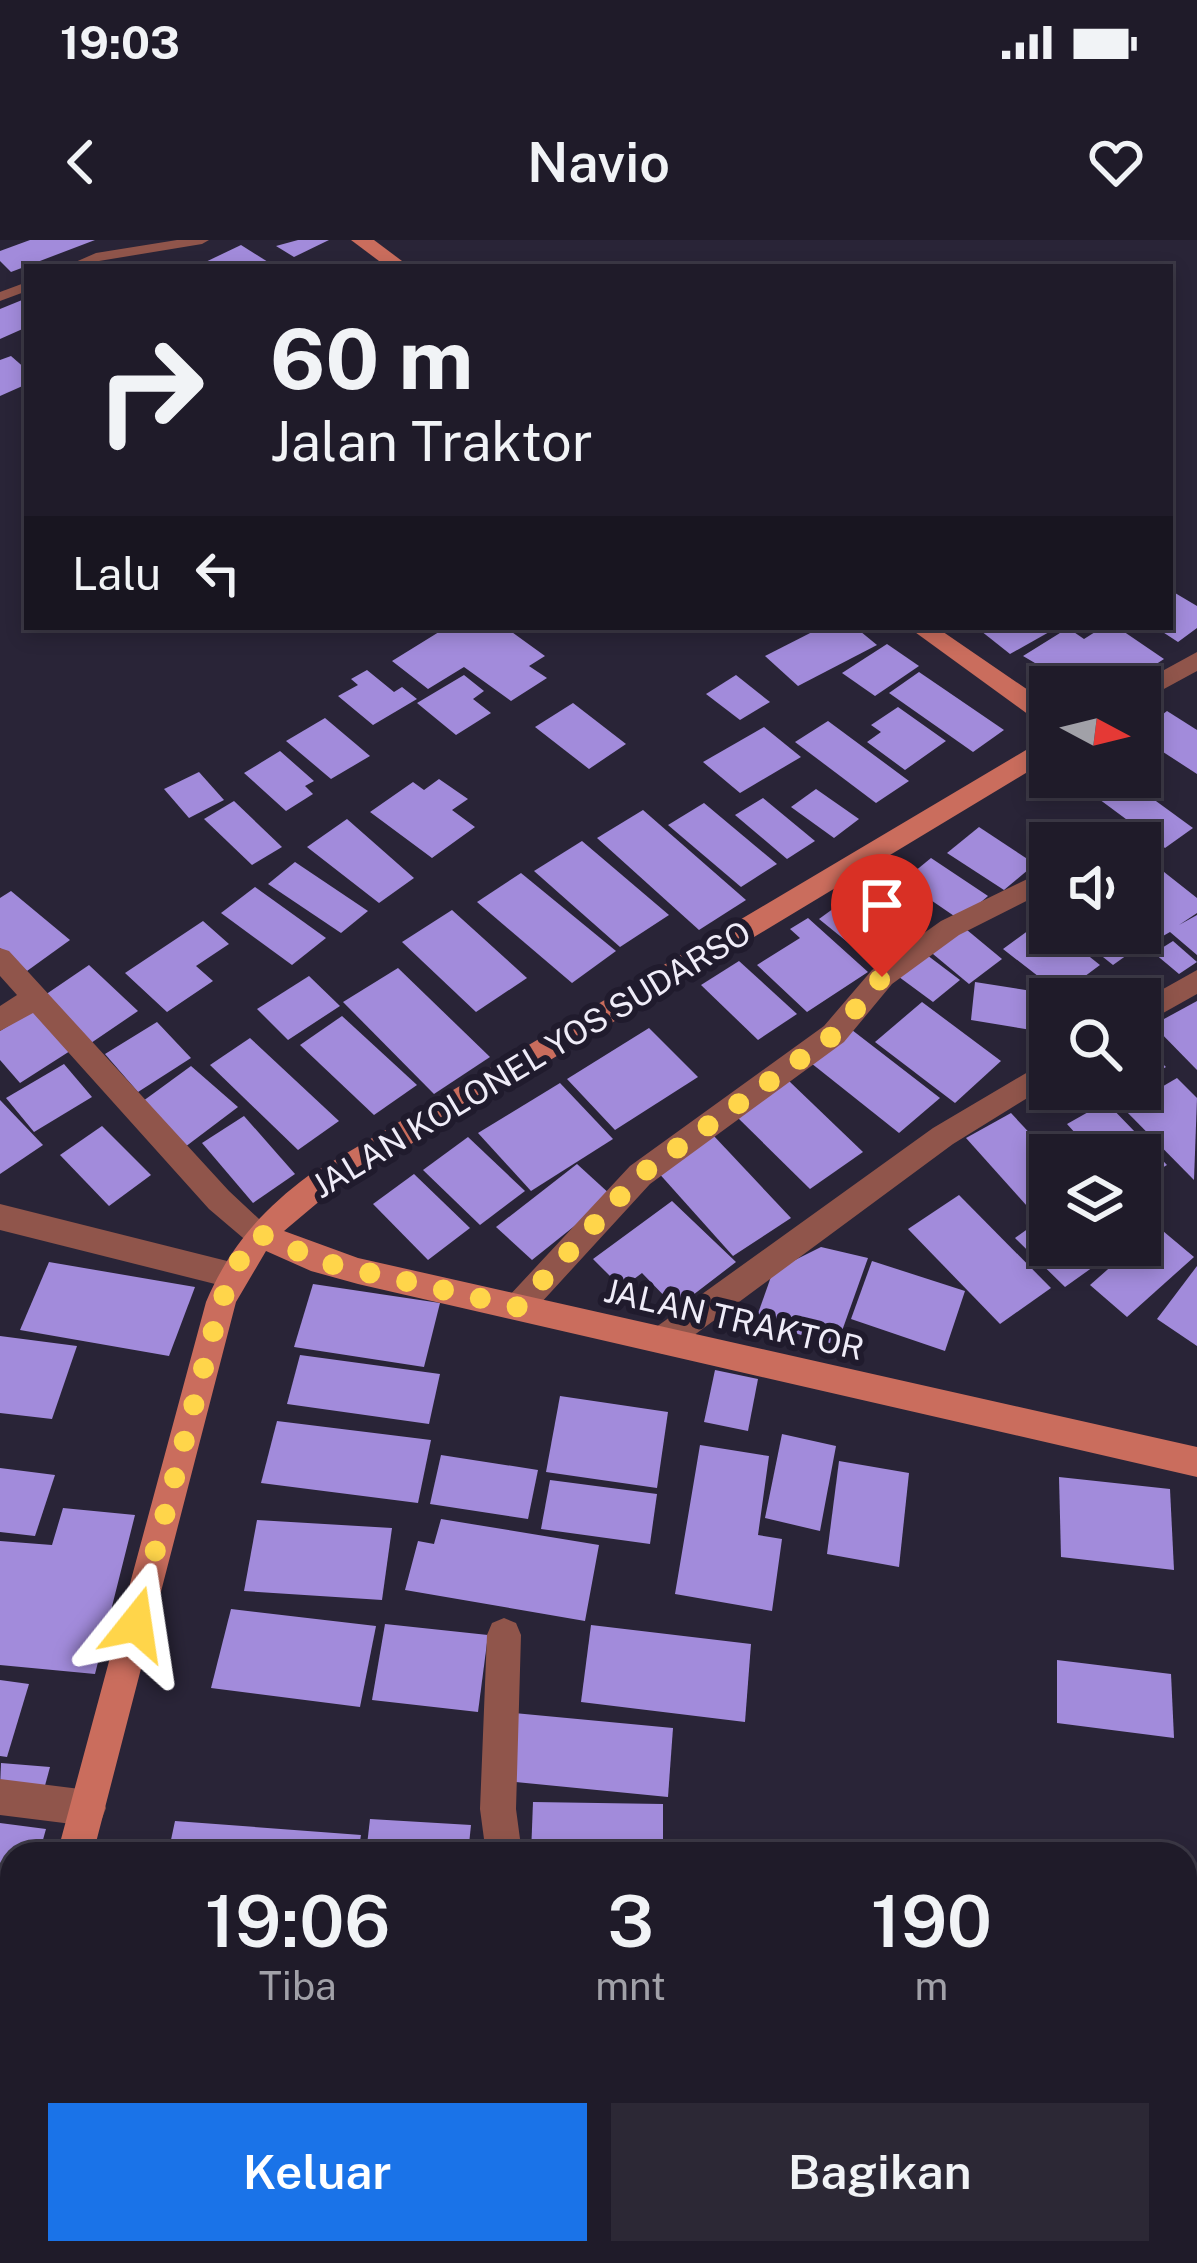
<!DOCTYPE html>
<html lang="id">
<style>
:root{--surface:#1f1b29;--page:#2c2835;--text:#f1f3f6;--muted:#a1a1a8;--line:#3c3946;--accent:#1a73e8}
body{margin:0;font-family:"Public Sans",sans-serif;background:var(--page);color:var(--text);height:100vh;display:flex;flex-direction:column;font-size:45px;white-space:nowrap}
*{box-sizing:border-box;margin:0}
p{font-size:39px;color:var(--muted)}
.icon{flex:none;width:66px;height:66px;fill:none;stroke:currentColor;stroke-width:2;stroke-linecap:round;stroke-linejoin:round}
.map{position:relative;flex:1;overflow:hidden}
.sheet{position:absolute;left:0px;top:1602px;width:1197px;height:423px;display:flex;flex-direction:column;background:var(--surface);border-radius:36px 36px 0 0;box-shadow:0 6px 18px #0003,0 0 0 3px var(--line)}
.sheet>*{flex:none}
.banner{position:absolute;left:24px;top:24px;width:1149px;height:366px;border-radius:0px;box-shadow:0 6px 18px #0003,0 0 0 3px var(--line);background:#1f1b29;color:var(--text);overflow:hidden}
.needle{width:78px;rotate:97deg}
.fabs{position:absolute;left:1029px;top:426px;display:grid;gap:24px}
.fabs a{display:grid;place-items:center;width:132px;height:132px;border-radius:0px;background:var(--surface);box-shadow:0 6px 18px #0003,0 0 0 3px var(--line);font-size:60px}
.pin{position:absolute;display:grid;place-items:center;width:102px;height:102px;color:#fff;margin:-123px -51px;border-radius:50% 50% 50% 0;rotate:-45deg;box-shadow:0 0 12px #0007}
.pin .icon{rotate:45deg}
.me{position:absolute;width:132px;margin:-66px;rotate:15deg;stroke-linejoin:round;filter:drop-shadow(0 0 9px #0008)}
.turn{display:flex;align-items:center;gap:42px;height:252px;padding:0 48px;font-size:54px}
.turn .icon{width:156px;height:156px;stroke-width:2.5}
.turn b{display:block;font-size:84px;line-height:102px}
.then{display:flex;align-items:center;height:114px;padding:0 48px;background:#0003;gap:24px;font-size:45px}
.eta{display:flex;justify-content:space-evenly;align-items:center;height:204px;text-align:center}
.eta b{font-size:72px;font-weight:600;line-height:84px}
.primary-button{display:flex;gap:24px;margin-top:auto;padding:24px 48px}
.primary-button a{flex:1;height:138px;border-radius:0px;background:var(--accent);color:#fff;font-size:48px;font-weight:600;line-height:138px;text-align:center}
.primary-button a+a{background:var(--page);color:var(--text)}
.status{display:flex;justify-content:space-between;align-items:center;height:84px;padding:0 60px;background:var(--surface);direction:ltr}
.status svg{height:33px;fill:currentColor}
header{display:flex;justify-content:space-between;align-items:center;height:156px;padding:0 48px;background:var(--surface);font-size:54px;font-weight:600}
.map>svg:first-child{display:block}
.building{fill:#a28bdb}
.lines{fill:none;stroke-linecap:round;stroke-linejoin:round}
.lane{fill:#90554b;fill-rule:evenodd}
.street{fill:#90554b;fill-rule:evenodd}
.secondary{fill:#ca6d5d;fill-rule:evenodd}
.route{stroke:#ffd54a;stroke-width:21;stroke-dasharray:0 37.8}
.labels{text-anchor:middle;stroke-width:12;stroke-linejoin:round;paint-order:stroke}
.street-label{font-size:33px;fill:#efecf8;stroke:#201b2d}
</style>
<div class="status"><b>19:03</b><svg viewBox="0 0 49 12"><path d="M0 12V9h3v3zM5 12V6h3v6zM10 12V3h3v9zM15 12V0h3v12zM26 1h20v11H26zM47 4h2v5h-2z"/></svg></div>
<header><svg class="icon" aria-label="back" viewBox="0 0 24 24"><path d="M15 5l-7 7 7 7"/></svg>Navio<svg class="icon" aria-label="heart" viewBox="0 0 24 24"><path d="M12 20l-8-8c-3-5 5-10 8-4 3-6 11-1 8 4z"/></svg></header>
<div class="map">
<svg width="1197" height="2023" viewBox="0 0 1197 2023">
<rect width="100%" height="100%" fill="#292437"/>
<g class="building">
<polygon points="30,0 95,0 11,32 0,21 0,11"/>
<polygon points="298,0 329,0 294,17 276,6"/>
<polygon points="241,5 276,27 195,27"/>
<polygon points="27,58 27,87 0,99 0,69"/>
<polygon points="11,116 27,130 27,144 0,156 0,120"/>
<polygon points="1170,350 1197,366 1197,388 1178,402 1155,387 1170,387"/>
<polygon points="447,387 505,387 545,416 529,426 547,438 511,461 464,427 428,449 392,421"/>
<polygon points="822,387 855,387 877,405 798,446 765,416"/>
<polygon points="976,387 1058,387 1010,414"/>
<polygon points="1103,387 1117,387 1164,419 1121,447 1076,447 1023,416 1068,388 1084,399"/>
<polygon points="887,404 919,426 875,456 842,433"/>
<polygon points="367,430 394,452 402,447 417,459 373,485 338,456 358,445 351,439"/>
<polygon points="919,432 1004,490 973,512 889,453"/>
<polygon points="464,435 484,451 473,459 491,473 456,495 417,463"/>
<polygon points="736,435 770,462 740,480 706,454"/>
<polygon points="573,463 626,504 589,529 535,487"/>
<polygon points="898,467 946,501 905,530 867,502 881,492 871,485"/>
<polygon points="1167,471 1197,490 1197,534 1140,497 1140,492"/>
<polygon points="325,478 370,516 331,539 286,501"/>
<polygon points="828,481 909,541 876,563 795,502"/>
<polygon points="764,487 801,517 740,553 703,522"/>
<polygon points="280,511 314,541 305,546 313,554 286,571 244,533"/>
<polygon points="199,532 224,560 189,578 164,549"/>
<polygon points="1092,537 1123,537 1193,588 1165,608 1080,545"/>
<polygon points="439,539 468,559 452,570 475,587 432,618 370,572 413,542 424,550"/>
<polygon points="816,549 859,579 834,598 791,567"/>
<polygon points="763,558 815,601 787,619 735,575"/>
<polygon points="234,561 282,607 252,625 204,579"/>
<polygon points="704,563 777,624 741,647 668,585"/>
<polygon points="643,570 746,660 699,690 597,598"/>
<polygon points="347,579 414,638 379,663 307,607"/>
<polygon points="979,587 1035,624 1004,650 947,613"/>
<polygon points="582,601 669,675 620,707 534,631"/>
<polygon points="1140,613 1197,658 1197,673 1179,685 1197,675 1197,715 1170,692 1163,696 1140,678"/>
<polygon points="931,618 988,656 960,680 903,641"/>
<polygon points="295,622 368,671 341,693 268,644"/>
<polygon points="521,633 616,711 572,743 477,662"/>
<polygon points="255,647 326,698 292,725 221,673"/>
<polygon points="11,651 70,700 27,731 0,708 0,658"/>
<polygon points="841,663 899,710 877,726 819,679"/>
<polygon points="452,670 527,738 476,772 402,702"/>
<polygon points="808,678 868,732 807,772 757,725 800,698 790,689"/>
<polygon points="203,681 229,704 196,726 213,741 167,772 125,733"/>
<polygon points="961,685 1002,719 969,744 927,709"/>
<polygon points="1029,690 1058,711 1071,702 1100,725 1061,754 1003,709"/>
<polygon points="1073,693 1139,693 1148,700 1113,725"/>
<polygon points="1173,701 1197,722 1179,734 1154,713"/>
<polygon points="923,712 960,740 933,762 895,734"/>
<polygon points="739,721 797,774 758,800 701,745"/>
<polygon points="89,725 138,771 91,803 42,757"/>
<polygon points="398,728 490,817 434,854 343,762"/>
<polygon points="309,736 340,766 288,800 257,769"/>
<polygon points="975,742 1064,756 1050,759 1050,793 971,780"/>
<polygon points="1197,761 1197,830 1153,785"/>
<polygon points="922,762 1001,821 955,863 875,802"/>
<polygon points="32,771 70,811 20,843 0,820 0,791"/>
<polygon points="342,776 417,845 374,875 300,805"/>
<polygon points="157,782 191,818 138,852 105,814"/>
<polygon points="649,788 698,837 615,890 567,839"/>
<polygon points="852,790 940,858 899,893 811,823"/>
<polygon points="250,798 339,881 298,910 210,825"/>
<polygon points="1140,802 1166,827 1140,842"/>
<polygon points="64,824 92,857 34,892 6,858"/>
<polygon points="191,826 238,867 185,907 139,864"/>
<polygon points="1177,838 1197,858 1194,940 1124,869"/>
<polygon points="789,841 863,912 810,949 736,876"/>
<polygon points="560,843 613,899 531,951 478,893"/>
<polygon points="0,860 43,905 0,934"/>
<polygon points="1106,862 1167,925 1140,941 1140,915 1095,915 1067,884"/>
<polygon points="1011,873 1050,915 1050,967 1035,975 966,898"/>
<polygon points="244,876 295,934 253,963 202,903"/>
<polygon points="102,886 151,935 109,966 60,915"/>
<polygon points="713,895 791,978 733,1016 656,930"/>
<polygon points="468,897 525,951 480,985 423,930"/>
<polygon points="577,924 612,956 532,1020 496,987"/>
<polygon points="414,934 470,988 428,1020 373,964"/>
<polygon points="959,955 1051,1048 1000,1084 908,989"/>
<polygon points="672,961 736,1022 676,1068 642,1033 622,1048 593,1019"/>
<polygon points="1050,973 1050,1005 1124,1005 1065,1047 1015,998"/>
<polygon points="1157,986 1194,1017 1127,1077 1090,1045"/>
<polygon points="821,1007 868,1018 837,1105 755,1082 773,1031"/>
<polygon points="872,1021 965,1051 945,1111 851,1079"/>
<polygon points="49,1022 195,1047 169,1116 20,1090"/>
<polygon points="1197,1026 1197,1106 1157,1079"/>
<polygon points="313,1044 440,1063 424,1127 294,1107"/>
<polygon points="0,1096 77,1106 52,1179 0,1173"/>
<polygon points="300,1115 440,1134 429,1184 287,1164"/>
<polygon points="715,1130 758,1139 748,1191 704,1182"/>
<polygon points="560,1156 668,1172 657,1248 546,1232"/>
<polygon points="277,1181 431,1200 418,1263 261,1243"/>
<polygon points="782,1194 836,1206 820,1291 765,1278"/>
<polygon points="700,1205 769,1216 758,1295 782,1299 772,1371 675,1354"/>
<polygon points="441,1215 538,1230 528,1279 430,1264"/>
<polygon points="839,1221 909,1233 899,1327 827,1314"/>
<polygon points="0,1228 55,1235 35,1296 0,1292"/>
<polygon points="1059,1237 1170,1249 1174,1330 1061,1317"/>
<polygon points="550,1240 657,1254 650,1304 541,1289"/>
<polygon points="63,1268 135,1275 95,1434 0,1425 0,1301 52,1305"/>
<polygon points="441,1279 599,1305 585,1381 405,1350 418,1301 434,1304"/>
<polygon points="257,1280 392,1288 382,1360 244,1351"/>
<polygon points="231,1369 376,1386 360,1467 211,1448"/>
<polygon points="385,1384 488,1395 478,1472 372,1460"/>
<polygon points="591,1385 751,1404 745,1482 581,1462"/>
<polygon points="1057,1420 1171,1434 1174,1498 1057,1483"/>
<polygon points="0,1440 29,1444 7,1517 0,1516"/>
<polygon points="514,1473 673,1488 668,1557 506,1541"/>
<polygon points="1,1523 50,1527 43,1553 0,1549"/>
<polygon points="533,1562 663,1564 663,1614 531,1614"/>
<polygon points="370,1579 471,1585 468,1614 366,1614"/>
<polygon points="175,1581 361,1595 358,1614 168,1614"/>
<polygon points="0,1583 46,1589 39,1614 12,1614 12,1627 0,1626"/>
<polygon points="1185,1742 1191,1743 1195,1888 1185,1887"/>
<polygon points="42,2013 221,2013 220,2023 83,2023 40,2019"/>
<polygon points="231,2013 293,2013 291,2023 229,2023"/>
<polygon points="395,2013 476,2013 474,2023 393,2023"/>
<polygon points="487,2013 548,2013 547,2023 485,2023"/>
<polygon points="590,2013 667,2013 666,2023 589,2023"/>
<polygon points="711,2013 803,2013 803,2023 710,2023"/>
<polygon points="927,2013 1026,2013 1026,2023 926,2023"/>
</g>
<g class="lines">
<g class="lane">
<polygon points="177,0 209,0 202,4 99,21 83,27 64,27 96,13"/>
<polygon points="27,42 27,51 0,61 0,52"/>
</g>
<g class="street">
<polygon points="1197,412 1197,431 1140,462 1140,447 1133,447"/>
<polygon points="1136,586 1149,595 1145,602 1108,603 1112,596"/>
<polygon points="1050,628 1050,649 959,695 892,744 844,802 650,944 529,1076 518,1080 507,1076 503,1067 507,1058 630,926 824,786 872,730 941,681"/>
<polygon points="0,708 9,711 229,951 275,994 271,1003 260,1007 249,1003 209,969 33,773 0,791 0,766 17,755 0,736"/>
<polygon points="1197,730 1197,754 1140,786 1140,762"/>
<polygon points="1050,819 1050,844 953,904 674,1110 663,1114 652,1110 648,1100 652,1090 933,888"/>
<polygon points="0,964 231,1022 242,1026 246,1035 242,1044 231,1048 0,990"/>
<polygon points="504,1378 516,1383 521,1395 516,1569 522,1614 486,1614 480,1569 487,1395 492,1383"/>
<polygon points="0,1539 88,1550 101,1555 106,1568 101,1581 88,1586 0,1575"/>
<polygon points="0,1776 12,1777 12,1815 0,1814"/>
<polygon points="1185,1889 1197,1890 1197,1930 1185,1929"/>
<polygon points="539,2013 579,2013 578,2023 538,2023"/>
</g>
<g class="secondary">
<polygon points="351,0 374,0 410,27 387,27"/>
<path d="M908 387H936L1047 463 1050 513 1044 522 328 954 284 991 358 1018 1197 1207V1237L358 1044 311 1031 266 1011 236 1062 93 1614H57L206 1062C229 1008 261 971 308 936L1026 510 1040 490 1029 475Z"/>
<polygon points="12,1834 12,1914 0,1919 0,1838"/>
</g>
</g>
<g class="lines">
<polyline class="route" points="136,1384 221,1062 242,1015 260,994 322,1022 518,1067 640,935 835,794 882,737"/>
</g>
<g class="labels">
<g class="street-label">
<text transform="translate(531 819) rotate(-31)" y="12">JALAN KOLONEL YOS SUDARSO</text>
<text transform="translate(734 1079) rotate(13)" y="12">JALAN TRAKTOR</text>
</g>
</g>
</svg>
<div class="fabs">
<a><svg class="needle" viewBox="-14 -14 28 28"><path d="M0-13l5 13h-10z" fill="#e53935"/><path d="M0 13l5-13h-10z" fill="#a1a1a8"/></svg></a>
<a><svg class="icon" aria-label="sound" viewBox="0 0 24 24"><path d="M4 9h4l5-4v14l-5-4H4zM17 9q2 3 0 6"/></svg></a>
<a><svg class="icon" aria-label="search" viewBox="0 0 24 24"><circle cx="10" cy="10" r="6"/><path d="M15 15l6 6"/></svg></a>
<a><svg class="icon" aria-label="layers" viewBox="0 0 24 24"><path d="M12 4l9 5-9 5-9-5zM3 14l9 5 9-5"/></svg></a>
</div>
<div class="pin" style="left:882px;top:737px;background:#d93025"><svg class="icon" aria-label="arrive" viewBox="0 0 24 24"><path d="M6 21V4h12l-3 4 3 4H6"/></svg></div>
<svg class="me" style="left:136px;top:1384px" viewBox="-20 -20 40 40"><path d="M0-17L14 15 0 8-14 15z" fill="#ffd54a" stroke="#fff" stroke-width="4"/></svg>
<div class="banner">
<div class="turn"><svg class="icon" aria-label="right" viewBox="0 0 24 24"><path d="M7 20v-9h11M14 6l5 5-5 5"/></svg><div><b>60 m</b>Jalan Traktor</div></div>
<div class="then">Lalu<svg class="icon" aria-label="left" viewBox="0 0 24 24"><path d="M17 20v-9H6M10 6l-5 5 5 5"/></svg></div>
</div>
<section class="sheet">
<div class="eta">
<div><b>19:06</b><p>Tiba</p></div>
<div><b>3</b><p>mnt</p></div>
<div><b>190</b><p>m</p></div>
</div>
<div class="primary-button"><a>Keluar</a><a>Bagikan</a></div>
</section>
</div>
